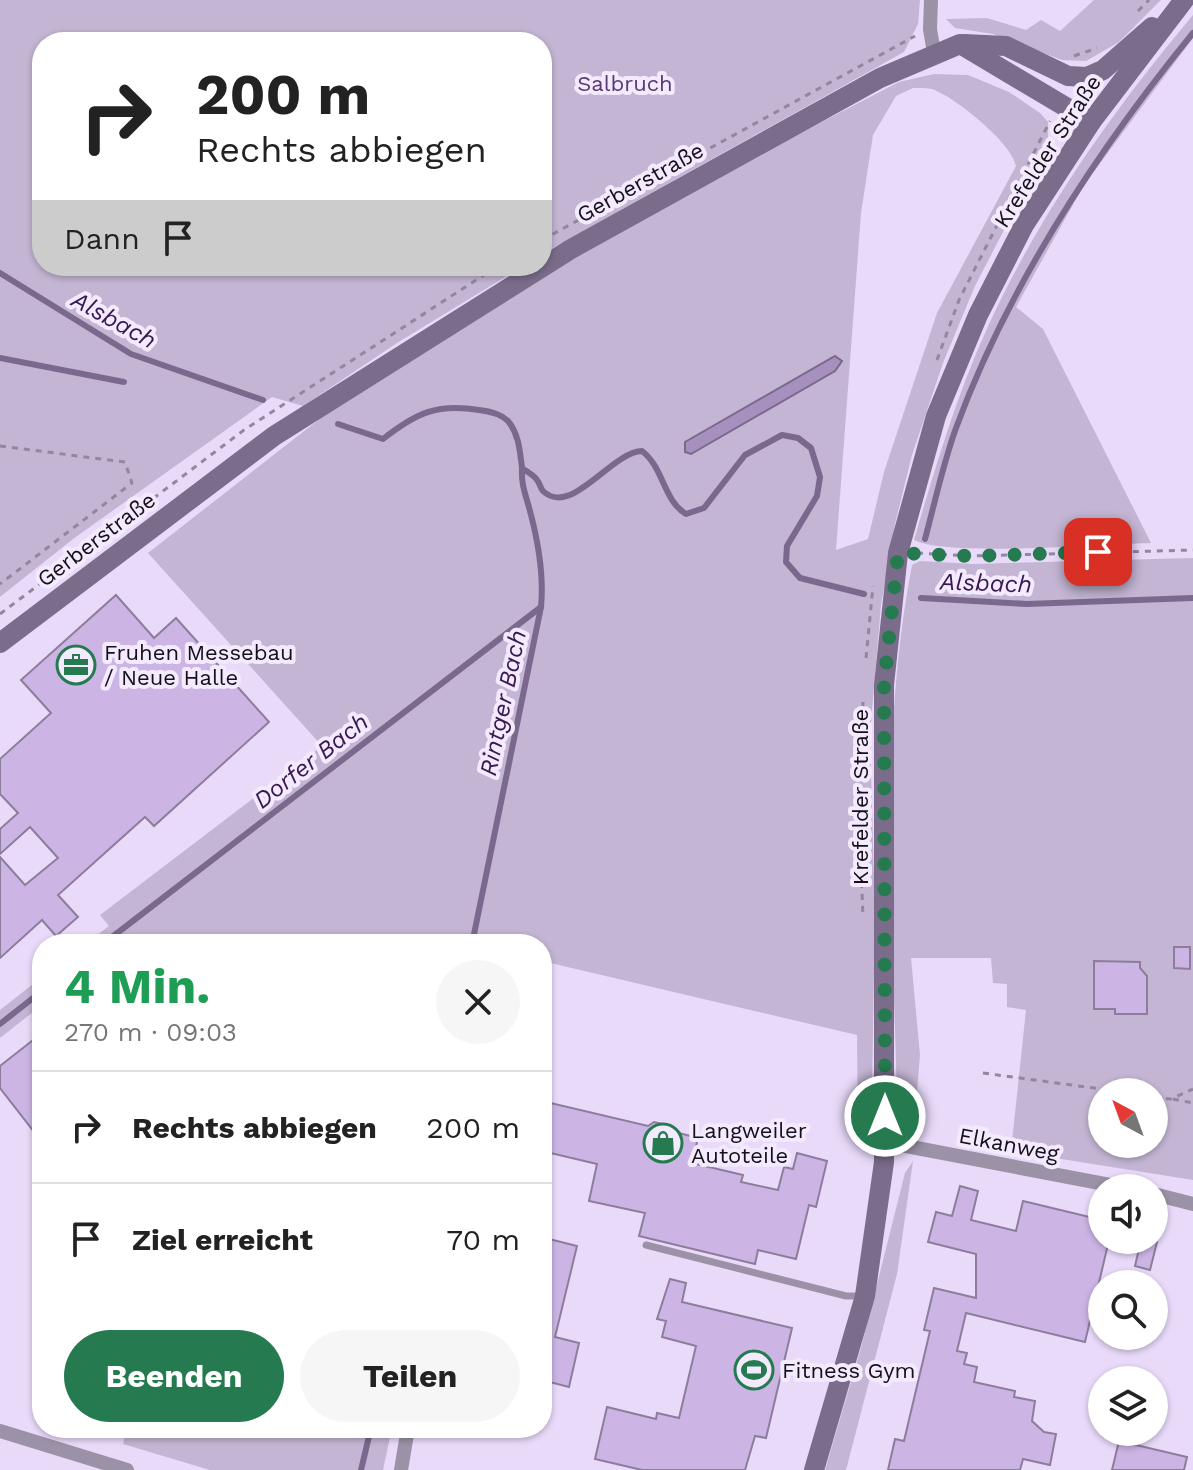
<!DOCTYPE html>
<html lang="de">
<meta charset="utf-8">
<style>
:root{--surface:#fff;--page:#f6f6f6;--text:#222;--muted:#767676;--line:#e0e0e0;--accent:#257b4f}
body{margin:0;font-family:"Work Sans",sans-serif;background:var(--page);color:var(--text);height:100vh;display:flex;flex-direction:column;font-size:30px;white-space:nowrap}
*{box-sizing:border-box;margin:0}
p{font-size:26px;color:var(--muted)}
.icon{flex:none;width:44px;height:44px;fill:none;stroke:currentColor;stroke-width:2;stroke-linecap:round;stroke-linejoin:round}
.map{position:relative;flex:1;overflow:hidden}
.drawer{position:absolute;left:32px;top:934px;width:520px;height:504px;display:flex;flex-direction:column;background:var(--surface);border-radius:32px;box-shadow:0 2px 6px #0004}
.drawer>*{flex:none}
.hud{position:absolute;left:32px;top:32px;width:520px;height:244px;border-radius:32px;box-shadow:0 2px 6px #0004;background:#fff;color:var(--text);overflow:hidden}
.needle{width:52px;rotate:319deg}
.controls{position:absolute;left:1088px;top:1078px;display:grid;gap:16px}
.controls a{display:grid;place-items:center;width:80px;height:80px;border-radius:50%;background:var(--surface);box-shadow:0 2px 6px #0004;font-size:40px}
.pin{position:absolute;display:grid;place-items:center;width:68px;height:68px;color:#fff;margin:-34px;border-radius:16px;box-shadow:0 4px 12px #0006}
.me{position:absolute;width:88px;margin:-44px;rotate:0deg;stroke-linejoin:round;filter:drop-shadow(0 0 6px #0008)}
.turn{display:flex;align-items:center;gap:28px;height:168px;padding:0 32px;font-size:36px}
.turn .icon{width:104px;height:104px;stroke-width:2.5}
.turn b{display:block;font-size:56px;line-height:68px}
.then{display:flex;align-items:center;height:76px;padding:0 32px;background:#0003;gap:16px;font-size:30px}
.round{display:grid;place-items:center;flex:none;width:84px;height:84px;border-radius:42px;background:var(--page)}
.overview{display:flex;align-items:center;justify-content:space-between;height:136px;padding:0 32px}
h1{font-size:48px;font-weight:700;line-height:60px;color:#1e9e55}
.primary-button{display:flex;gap:16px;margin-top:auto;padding:16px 32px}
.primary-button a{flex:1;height:92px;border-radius:48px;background:var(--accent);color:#fff;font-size:32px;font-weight:700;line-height:92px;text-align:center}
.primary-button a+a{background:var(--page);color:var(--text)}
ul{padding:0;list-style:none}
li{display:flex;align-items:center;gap:24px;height:112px;padding:0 32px;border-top:2px solid var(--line)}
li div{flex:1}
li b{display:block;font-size:30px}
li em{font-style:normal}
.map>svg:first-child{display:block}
.green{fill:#c3b5d3;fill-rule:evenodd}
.water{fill:#a690be;stroke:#7a698d;stroke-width:2}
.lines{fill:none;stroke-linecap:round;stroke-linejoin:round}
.stream{stroke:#7a698d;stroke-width:6}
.building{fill:#ccb5e5;stroke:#8c7e9b;stroke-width:2}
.path{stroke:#92879e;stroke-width:3;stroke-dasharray:6 6;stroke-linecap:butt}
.lane{stroke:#9c92a7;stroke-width:7}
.street{stroke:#9c92a7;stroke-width:14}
.secondary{stroke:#7a6c8a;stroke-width:20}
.route{stroke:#257b4f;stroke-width:14;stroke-dasharray:0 25.2}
.labels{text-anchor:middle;stroke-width:8;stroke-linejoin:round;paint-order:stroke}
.park-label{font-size:22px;fill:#573873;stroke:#f3eafe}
.street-label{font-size:22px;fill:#140f1a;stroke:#f3eafe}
.poi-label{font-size:22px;fill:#140f1a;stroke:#f3eafe;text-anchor:start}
.water-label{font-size:24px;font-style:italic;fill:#371850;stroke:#f3eafe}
</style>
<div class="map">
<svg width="1193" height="1470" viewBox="0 0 1193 1470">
<rect width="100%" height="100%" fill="#e9dafa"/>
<g class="green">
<polygon points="0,0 920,0 918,24 904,52 542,254 542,42 42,42 42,266 523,266 397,343 303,406 272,397 73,539 0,597"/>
<polygon points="1094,0 1161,0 1119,42 1086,61 1062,60 993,34 955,28 946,19 987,18 1026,30 1041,20 1060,31"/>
<path d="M1193 15V38L1084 185 1016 307 1043 329 1151 543C1105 544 947 557 914 540 938 458 962 377 1000 301 1051 198 1119 103 1193 15Z"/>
<path d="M934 74 968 75 1009 92 1040 113 1048 122V145L975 286 943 363 912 455 895 524 881 605 870 734 875 913 871 1149 858 1146 857 1035 542 961V944H85L109 926 100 915 322 746 148 553 326 414 559 267 750 159 899 82ZM913 88C919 88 927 88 932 89 955 97 1012 143 1016 166L937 313 884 472 868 539 836 550 861 213 873 135 896 96ZM835 356 842 362 835 371 691 454 685 452V442Z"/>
<path d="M1193 558V1180L1011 1151 1026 1010 1007 1007V984L993 983 991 958H911L920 1055 915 1115 897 1100C893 922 878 741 912 565L920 561 973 564ZM1102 1092H1154V1144H1102Z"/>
<polygon points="42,977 42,1005 0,1038 0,1010"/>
<polygon points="913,1161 897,1274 846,1470 825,1470 861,1348 905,1173"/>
<polygon points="127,1428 392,1428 383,1470 210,1470 123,1444"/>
</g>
<polygon class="water" points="835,356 842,361 835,371 691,454 685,452 685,442"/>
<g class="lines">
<g class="stream">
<polyline points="0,273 131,354 263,400"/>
<polyline points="0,358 124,382"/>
<path d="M338 424 383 439C416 413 437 403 479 410 488 411 501 414 508 421 519 434 520 452 522 468 527 472 534 475 537 480 540 483 540 488 543 491 571 518 611 452 642 451 664 468 663 500 686 514L704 508 745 455 782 435 798 438 811 448 820 477 817 496 787 546 786 562 800 578 864 594"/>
<path d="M925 539C935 502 943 464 956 428 1009 284 1097 151 1193 33"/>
<polyline points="921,598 1027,604 1193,598"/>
<polyline points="103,944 541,607"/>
<path d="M472 944 541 607C544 576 538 541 530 511 526 495 521 486 522 468"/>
<polyline points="0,1024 42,991"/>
<polyline points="361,1470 371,1428"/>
</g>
</g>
<g class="building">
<polygon points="116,595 154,638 176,618 269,722 154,826 145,817 58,895 78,917 56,936 42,920 0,958 0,857 25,885 58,858 30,827 0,854 0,829 18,813 0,794 0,759 51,713 21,680"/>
<polygon points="1174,947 1190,947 1190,969 1174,968"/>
<polygon points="1094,961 1140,962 1140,968 1147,976 1147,1014 1115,1014 1115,1009 1094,1009"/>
<polygon points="42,1033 42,1142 0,1088 0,1066"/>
<polygon points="542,1101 648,1126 654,1122 667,1125 671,1131 698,1138 692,1163 743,1175 741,1182 778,1190 784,1167 793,1169 797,1153 827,1161 816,1207 809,1205 796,1259 758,1250 755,1264 639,1236 645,1213 589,1201 597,1164 542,1151"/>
<polygon points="960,1186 978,1191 971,1220 1016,1231 1023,1201 1102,1220 1102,1240 1109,1240 1085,1342 966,1313 957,1351 967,1353 964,1364 977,1367 974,1382 1015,1391 1014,1397 1035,1401 1032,1421 1044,1432 1056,1434 1050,1465 1023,1459 1020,1470 888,1470 895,1439 904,1441 930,1331 924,1330 934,1288 976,1298 976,1254 928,1242 936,1212 952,1216"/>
<polygon points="549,1239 577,1246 555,1337 579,1343 569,1387 542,1380 542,1268"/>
<polygon points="1141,1240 1157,1242 1150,1270 1135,1266"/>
<polygon points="670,1279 686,1283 682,1302 792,1328 766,1438 755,1436 745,1470 642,1470 595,1459 607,1407 656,1419 657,1413 679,1418 696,1346 662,1337 666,1321 657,1319"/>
<polygon points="1119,1441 1187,1457 1184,1470 1112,1470"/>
</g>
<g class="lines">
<g class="path">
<polyline points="1138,11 1149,0"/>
<polyline points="1074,56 1097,48"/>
<polyline points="542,240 915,36"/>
<polyline points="937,360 959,300 1050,121"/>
<polyline points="0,446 125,462 132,483 0,584"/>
<polyline points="917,553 971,556 1193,550"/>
<polyline points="0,614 244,430 498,266"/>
<polyline points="866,658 873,586"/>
<polyline points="863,702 859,810 863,918"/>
<polyline points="983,1073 1123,1092"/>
<polyline points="1154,1097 1171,1099 1193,1089"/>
<polyline points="1173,1099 1193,1103"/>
</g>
<polyline class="lane" points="646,1245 846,1296 863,1296"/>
<g class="street">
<polyline points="931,0 930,29 934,53"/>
<polyline points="885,1142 1126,1188"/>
<polyline points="1154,1194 1193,1204"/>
<polyline points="0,1431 127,1470"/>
<polyline points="401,1470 408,1428"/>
</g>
<g class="secondary">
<polyline points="964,44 1006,46 1068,76 1087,77 1103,70 1152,27"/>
<polyline points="0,643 274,436 571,249 880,78 960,44 1091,122"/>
<polyline points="814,1470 865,1296 884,1162 884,685 898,553 936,416 978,315 1024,225 1091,122 1184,0"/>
</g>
</g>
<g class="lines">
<polyline class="route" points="885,1116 884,685 898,553 971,556 1098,552"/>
</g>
<defs>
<symbol id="office-ring" viewBox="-11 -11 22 22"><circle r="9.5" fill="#f3eafe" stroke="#257b4f" stroke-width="1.5"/><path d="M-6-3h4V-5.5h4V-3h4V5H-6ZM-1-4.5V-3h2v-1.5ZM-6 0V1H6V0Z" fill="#257b4f"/></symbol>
<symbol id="shop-ring" viewBox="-11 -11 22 22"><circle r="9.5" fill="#f3eafe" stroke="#257b4f" stroke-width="1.5"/><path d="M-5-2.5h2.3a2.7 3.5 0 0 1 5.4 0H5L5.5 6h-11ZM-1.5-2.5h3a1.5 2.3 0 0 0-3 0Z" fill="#257b4f"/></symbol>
<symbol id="stadium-ring" viewBox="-11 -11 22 22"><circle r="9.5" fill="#f3eafe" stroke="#257b4f" stroke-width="1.5"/><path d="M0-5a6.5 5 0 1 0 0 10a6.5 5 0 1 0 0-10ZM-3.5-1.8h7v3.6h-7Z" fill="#257b4f"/></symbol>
</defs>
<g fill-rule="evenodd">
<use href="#office-ring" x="54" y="643" width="44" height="44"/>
<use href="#shop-ring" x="641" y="1121" width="44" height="44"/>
<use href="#stadium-ring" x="732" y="1348" width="44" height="44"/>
</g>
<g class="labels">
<g class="park-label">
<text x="625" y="91">Salbruch</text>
</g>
<g class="street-label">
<text transform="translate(1047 151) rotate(-57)" y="8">Krefelder Straße</text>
<text transform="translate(640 182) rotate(-29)" y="8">Gerberstraße</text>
<text transform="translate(96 539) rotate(-37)" y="8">Gerberstraße</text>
<text transform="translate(860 797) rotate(-90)" y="8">Krefelder Straße</text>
<text transform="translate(1009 1144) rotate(11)" y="8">Elkanweg</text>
</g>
<g class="poi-label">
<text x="104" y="660">Fruhen Messebau<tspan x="104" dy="25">/ Neue Halle</tspan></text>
<text x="691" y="1138">Langweiler<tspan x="691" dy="25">Autoteile</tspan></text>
<text x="782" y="1378">Fitness Gym</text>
</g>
<g class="water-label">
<text transform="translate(114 320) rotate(29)" y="8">Alsbach</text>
<text transform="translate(986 583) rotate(2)" y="8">Alsbach</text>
<text transform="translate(503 703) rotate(-78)" y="8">Rintger Bach</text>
<text transform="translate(311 761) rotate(-38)" y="8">Dorfer Bach</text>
</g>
</g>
</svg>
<div class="controls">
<a><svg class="needle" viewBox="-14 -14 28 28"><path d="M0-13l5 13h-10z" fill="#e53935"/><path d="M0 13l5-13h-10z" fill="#767676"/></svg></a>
<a><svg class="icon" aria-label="sound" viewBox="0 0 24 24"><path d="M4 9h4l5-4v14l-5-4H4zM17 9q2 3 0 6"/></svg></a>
<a><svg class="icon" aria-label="search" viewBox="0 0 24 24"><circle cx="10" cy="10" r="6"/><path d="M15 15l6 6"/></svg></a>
<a><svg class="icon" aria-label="layers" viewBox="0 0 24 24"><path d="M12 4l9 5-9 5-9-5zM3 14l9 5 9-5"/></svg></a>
</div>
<div class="pin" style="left:1098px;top:552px;background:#d93025"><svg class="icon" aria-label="arrive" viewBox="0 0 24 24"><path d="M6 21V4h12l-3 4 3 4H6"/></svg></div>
<svg class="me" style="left:885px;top:1116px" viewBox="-20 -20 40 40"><circle r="17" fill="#257b4f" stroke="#fff" stroke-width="3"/><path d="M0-11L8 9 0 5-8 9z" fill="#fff"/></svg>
<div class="hud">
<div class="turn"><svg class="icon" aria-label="right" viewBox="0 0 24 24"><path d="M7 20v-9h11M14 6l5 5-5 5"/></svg><div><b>200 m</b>Rechts abbiegen</div></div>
<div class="then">Dann<svg class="icon" aria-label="arrive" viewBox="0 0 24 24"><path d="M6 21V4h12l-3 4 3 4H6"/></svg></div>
</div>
<section class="drawer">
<div class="overview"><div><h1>4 Min.</h1><p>270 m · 09:03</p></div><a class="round"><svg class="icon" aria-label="close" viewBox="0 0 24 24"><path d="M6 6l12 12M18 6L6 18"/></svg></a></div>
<ul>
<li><svg class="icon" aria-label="right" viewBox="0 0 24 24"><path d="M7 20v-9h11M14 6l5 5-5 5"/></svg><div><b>Rechts abbiegen</b></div><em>200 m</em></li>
<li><svg class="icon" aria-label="arrive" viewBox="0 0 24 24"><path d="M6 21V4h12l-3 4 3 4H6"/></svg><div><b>Ziel erreicht</b></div><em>70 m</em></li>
</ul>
<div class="primary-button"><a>Beenden</a><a>Teilen</a></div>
</section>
</div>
